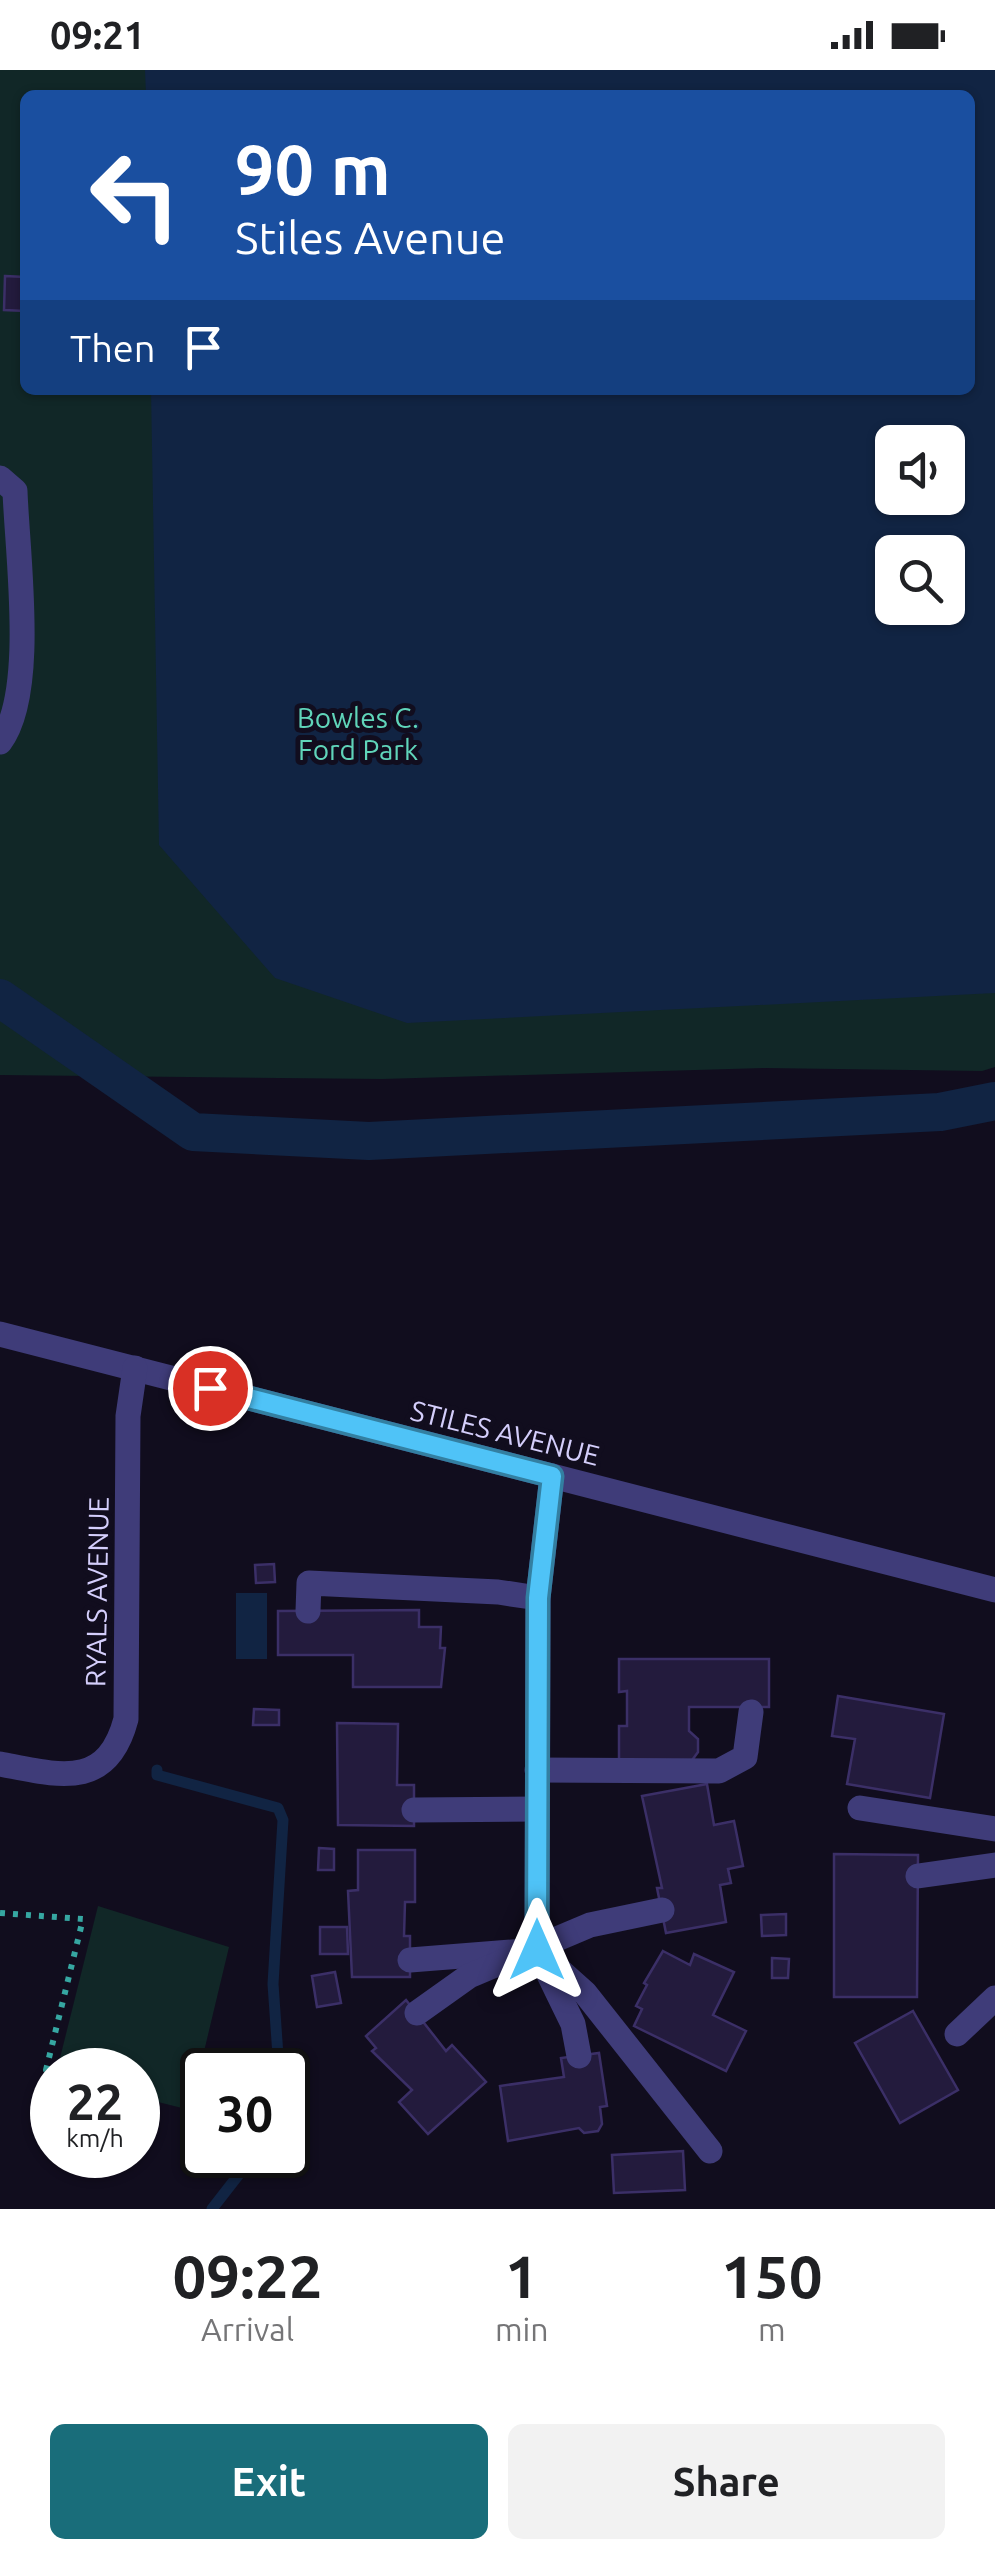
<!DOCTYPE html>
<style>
:root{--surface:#fff;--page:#f2f2f2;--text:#202124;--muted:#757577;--accent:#196d7a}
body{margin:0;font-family:Ubuntu,sans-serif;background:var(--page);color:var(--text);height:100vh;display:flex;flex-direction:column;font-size:38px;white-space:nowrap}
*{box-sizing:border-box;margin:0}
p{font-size:32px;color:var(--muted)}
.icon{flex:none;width:55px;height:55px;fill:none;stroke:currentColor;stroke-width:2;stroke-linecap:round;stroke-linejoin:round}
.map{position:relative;height:2139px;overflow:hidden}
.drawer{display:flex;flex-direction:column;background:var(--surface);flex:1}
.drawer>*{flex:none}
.guide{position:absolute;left:20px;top:20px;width:955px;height:305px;border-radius:15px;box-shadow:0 2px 8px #0004;background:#1a4fa0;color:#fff;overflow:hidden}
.tools{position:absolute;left:875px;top:355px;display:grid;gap:20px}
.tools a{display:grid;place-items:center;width:90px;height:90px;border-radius:15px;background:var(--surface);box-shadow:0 2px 8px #0004;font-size:50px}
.speed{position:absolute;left:30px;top:1978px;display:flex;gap:20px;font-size:50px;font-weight:700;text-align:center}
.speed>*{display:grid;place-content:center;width:130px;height:130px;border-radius:50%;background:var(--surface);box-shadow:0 2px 8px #0004;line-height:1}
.speed small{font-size:25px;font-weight:400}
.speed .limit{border:5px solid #111;border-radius:15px;background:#fff;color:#111}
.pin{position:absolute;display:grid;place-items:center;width:85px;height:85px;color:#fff;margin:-42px;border:5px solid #fff;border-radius:50%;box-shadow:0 2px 10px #0007}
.me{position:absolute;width:110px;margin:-55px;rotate:0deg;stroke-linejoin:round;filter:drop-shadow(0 0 8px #0008)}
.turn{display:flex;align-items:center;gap:35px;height:210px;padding:0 50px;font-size:45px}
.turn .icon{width:130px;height:130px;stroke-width:2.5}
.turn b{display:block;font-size:70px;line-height:85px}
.then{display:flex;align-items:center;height:95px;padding:0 50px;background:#0003;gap:20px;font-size:38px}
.eta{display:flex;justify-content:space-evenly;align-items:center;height:170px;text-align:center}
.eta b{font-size:60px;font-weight:700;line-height:70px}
.primary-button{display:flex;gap:20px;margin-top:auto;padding:20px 50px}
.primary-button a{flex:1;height:115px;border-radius:15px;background:var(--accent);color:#fff;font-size:40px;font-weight:700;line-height:115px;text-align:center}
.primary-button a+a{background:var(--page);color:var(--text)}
.status{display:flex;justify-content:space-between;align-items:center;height:70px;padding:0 50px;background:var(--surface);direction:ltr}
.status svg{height:28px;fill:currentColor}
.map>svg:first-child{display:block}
.green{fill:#112727;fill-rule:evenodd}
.water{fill:#112443;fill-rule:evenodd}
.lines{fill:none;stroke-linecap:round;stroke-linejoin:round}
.stream{stroke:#112443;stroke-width:11}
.canal{stroke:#112443;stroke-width:38}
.building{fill:#231b3d;stroke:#3b2f67;stroke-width:2.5}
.path{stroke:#36a7a2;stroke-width:6;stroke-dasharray:5 8;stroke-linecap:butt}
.minor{stroke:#3f3c79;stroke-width:25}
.route-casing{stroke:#337fa1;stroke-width:25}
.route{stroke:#4fc3f7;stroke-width:18}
.labels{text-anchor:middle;stroke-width:10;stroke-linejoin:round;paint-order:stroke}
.park-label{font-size:28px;fill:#60d5ba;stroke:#110d1e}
.street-label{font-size:28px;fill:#d4cefb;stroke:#110d1e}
</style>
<div class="status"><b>09:21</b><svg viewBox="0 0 49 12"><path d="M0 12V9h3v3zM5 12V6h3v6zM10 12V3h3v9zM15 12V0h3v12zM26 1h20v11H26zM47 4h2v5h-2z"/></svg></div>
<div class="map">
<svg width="995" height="2139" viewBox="0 0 995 2139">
<rect width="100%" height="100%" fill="#110d1e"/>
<g class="green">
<path d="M0 0H995V997L982 1001 765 998 382 1009 0 1005ZM25 25H970V320H25ZM892 372H948V428H892ZM892 482H948V538H892Z"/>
<polygon points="98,1836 229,1877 190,2040 138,2027 138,2000 57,2000"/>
</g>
<g class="water">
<path d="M145 0H995V923L407 953 275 908 159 775 151 320H970V25H146ZM892 372H948V428H892ZM892 482H948V538H892Z"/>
<rect x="236" y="1523" width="31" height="66"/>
</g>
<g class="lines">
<g class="stream">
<polyline points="157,1700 157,1705 278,1738 283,1750 273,1914 279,2000"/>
<polyline points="212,2139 254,2085"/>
</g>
<polyline class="canal" points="0,928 193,1062 369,1071 940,1042 995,1031"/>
</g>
<g class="building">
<polygon points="5,206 25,207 25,241 4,240"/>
<polygon points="274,1494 275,1512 256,1513 255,1495"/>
<polygon points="419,1540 419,1557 441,1557 440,1578 445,1578 441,1617 353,1617 353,1585 278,1585 278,1541"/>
<polygon points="619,1589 769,1589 769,1637 689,1637 689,1661 698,1669 698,1682 690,1693 619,1692 619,1656 627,1656 627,1621 619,1622"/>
<polygon points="838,1626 944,1644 930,1728 847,1714 855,1669 832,1666"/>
<polygon points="254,1639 279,1640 279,1655 253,1655"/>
<polygon points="337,1653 398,1654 397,1715 414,1715 414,1756 338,1755"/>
<polygon points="707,1714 714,1755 734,1751 743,1796 728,1799 731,1813 720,1815 726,1852 666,1863 657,1818 662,1818 642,1726"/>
<polygon points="319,1778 334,1779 334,1800 318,1800"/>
<polygon points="358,1780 415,1780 415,1832 405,1832 404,1866 410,1866 410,1907 352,1907 348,1821 358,1820"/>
<polygon points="834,1784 918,1785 917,1927 834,1927"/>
<polygon points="786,1844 786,1865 762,1866 761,1845"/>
<polygon points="320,1857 347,1857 348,1884 320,1884"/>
<polygon points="663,1881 690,1895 694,1884 734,1902 713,1945 746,1961 726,2001 634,1956 642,1939 636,1936 647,1915 644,1913"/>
<polygon points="772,1888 789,1889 788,1908 772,1908"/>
<polygon points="335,1902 341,1933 317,1937 312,1906"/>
<polygon points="406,1930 446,1981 452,1975 486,2012 428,2064 399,2032 412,2020 372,1981 376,1978 366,1966"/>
<polygon points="913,1941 958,2020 900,2053 855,1973"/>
<polygon points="599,1983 607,2036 600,2037 602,2054 598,2061 584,2063 579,2058 508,2071 500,2016 564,2007 561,1988"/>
<polygon points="683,2081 685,2120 614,2123 612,2085"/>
</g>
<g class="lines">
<polyline class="path" points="0,1843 83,1849 46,2000 52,2007"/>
<g class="minor">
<path d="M0 408 15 421C17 483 37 624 0 672"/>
<polyline points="0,1264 995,1520"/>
<polyline points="552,1406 538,1528 537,1880 573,1954 579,1986"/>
<polyline points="308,1541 309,1513 498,1522 538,1528"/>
<path d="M0 1694C58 1705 107 1721 126 1649L128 1346 135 1298"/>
<polyline points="537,1700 719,1701 745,1687 751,1642"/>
<polyline points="860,1738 995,1759"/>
<polyline points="414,1740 537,1739"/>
<polyline points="918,1806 995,1795"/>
<polyline points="410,1890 537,1880 585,1923 710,2081"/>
<polyline points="417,1943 469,1906 590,1855 662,1840"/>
<polyline points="957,1964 995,1928"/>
</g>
</g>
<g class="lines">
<defs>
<polyline id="route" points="210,1318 552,1406 538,1528 537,1880"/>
</defs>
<use href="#route" class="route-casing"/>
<use href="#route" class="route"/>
</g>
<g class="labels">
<g class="park-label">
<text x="358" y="658">Bowles C.<tspan x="358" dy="32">Ford Park</tspan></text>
</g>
<g class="street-label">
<text transform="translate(505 1363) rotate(14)" y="10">STILES AVENUE</text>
<text transform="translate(97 1522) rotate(-89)" y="10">RYALS AVENUE</text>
</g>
</g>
</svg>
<div class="tools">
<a><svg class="icon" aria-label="sound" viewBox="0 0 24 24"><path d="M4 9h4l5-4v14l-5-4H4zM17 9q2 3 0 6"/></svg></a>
<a><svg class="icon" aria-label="search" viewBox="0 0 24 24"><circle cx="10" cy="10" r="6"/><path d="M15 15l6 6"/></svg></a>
</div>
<div class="speed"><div>22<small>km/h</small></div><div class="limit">30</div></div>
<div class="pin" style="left:210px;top:1318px;background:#d93025"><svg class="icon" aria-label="arrive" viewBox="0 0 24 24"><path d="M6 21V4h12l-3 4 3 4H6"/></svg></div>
<svg class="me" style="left:537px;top:1880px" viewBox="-20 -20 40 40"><path d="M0-17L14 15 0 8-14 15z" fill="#4fc3f7" stroke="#fff" stroke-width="4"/></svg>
<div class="guide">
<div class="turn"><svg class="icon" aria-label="left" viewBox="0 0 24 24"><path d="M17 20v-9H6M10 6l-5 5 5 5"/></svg><div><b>90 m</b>Stiles Avenue</div></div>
<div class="then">Then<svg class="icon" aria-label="arrive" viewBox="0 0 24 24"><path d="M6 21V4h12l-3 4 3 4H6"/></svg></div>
</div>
</div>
<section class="drawer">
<div class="eta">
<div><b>09:22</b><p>Arrival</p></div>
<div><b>1</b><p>min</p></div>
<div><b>150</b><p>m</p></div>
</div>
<div class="primary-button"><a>Exit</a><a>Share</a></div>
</section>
